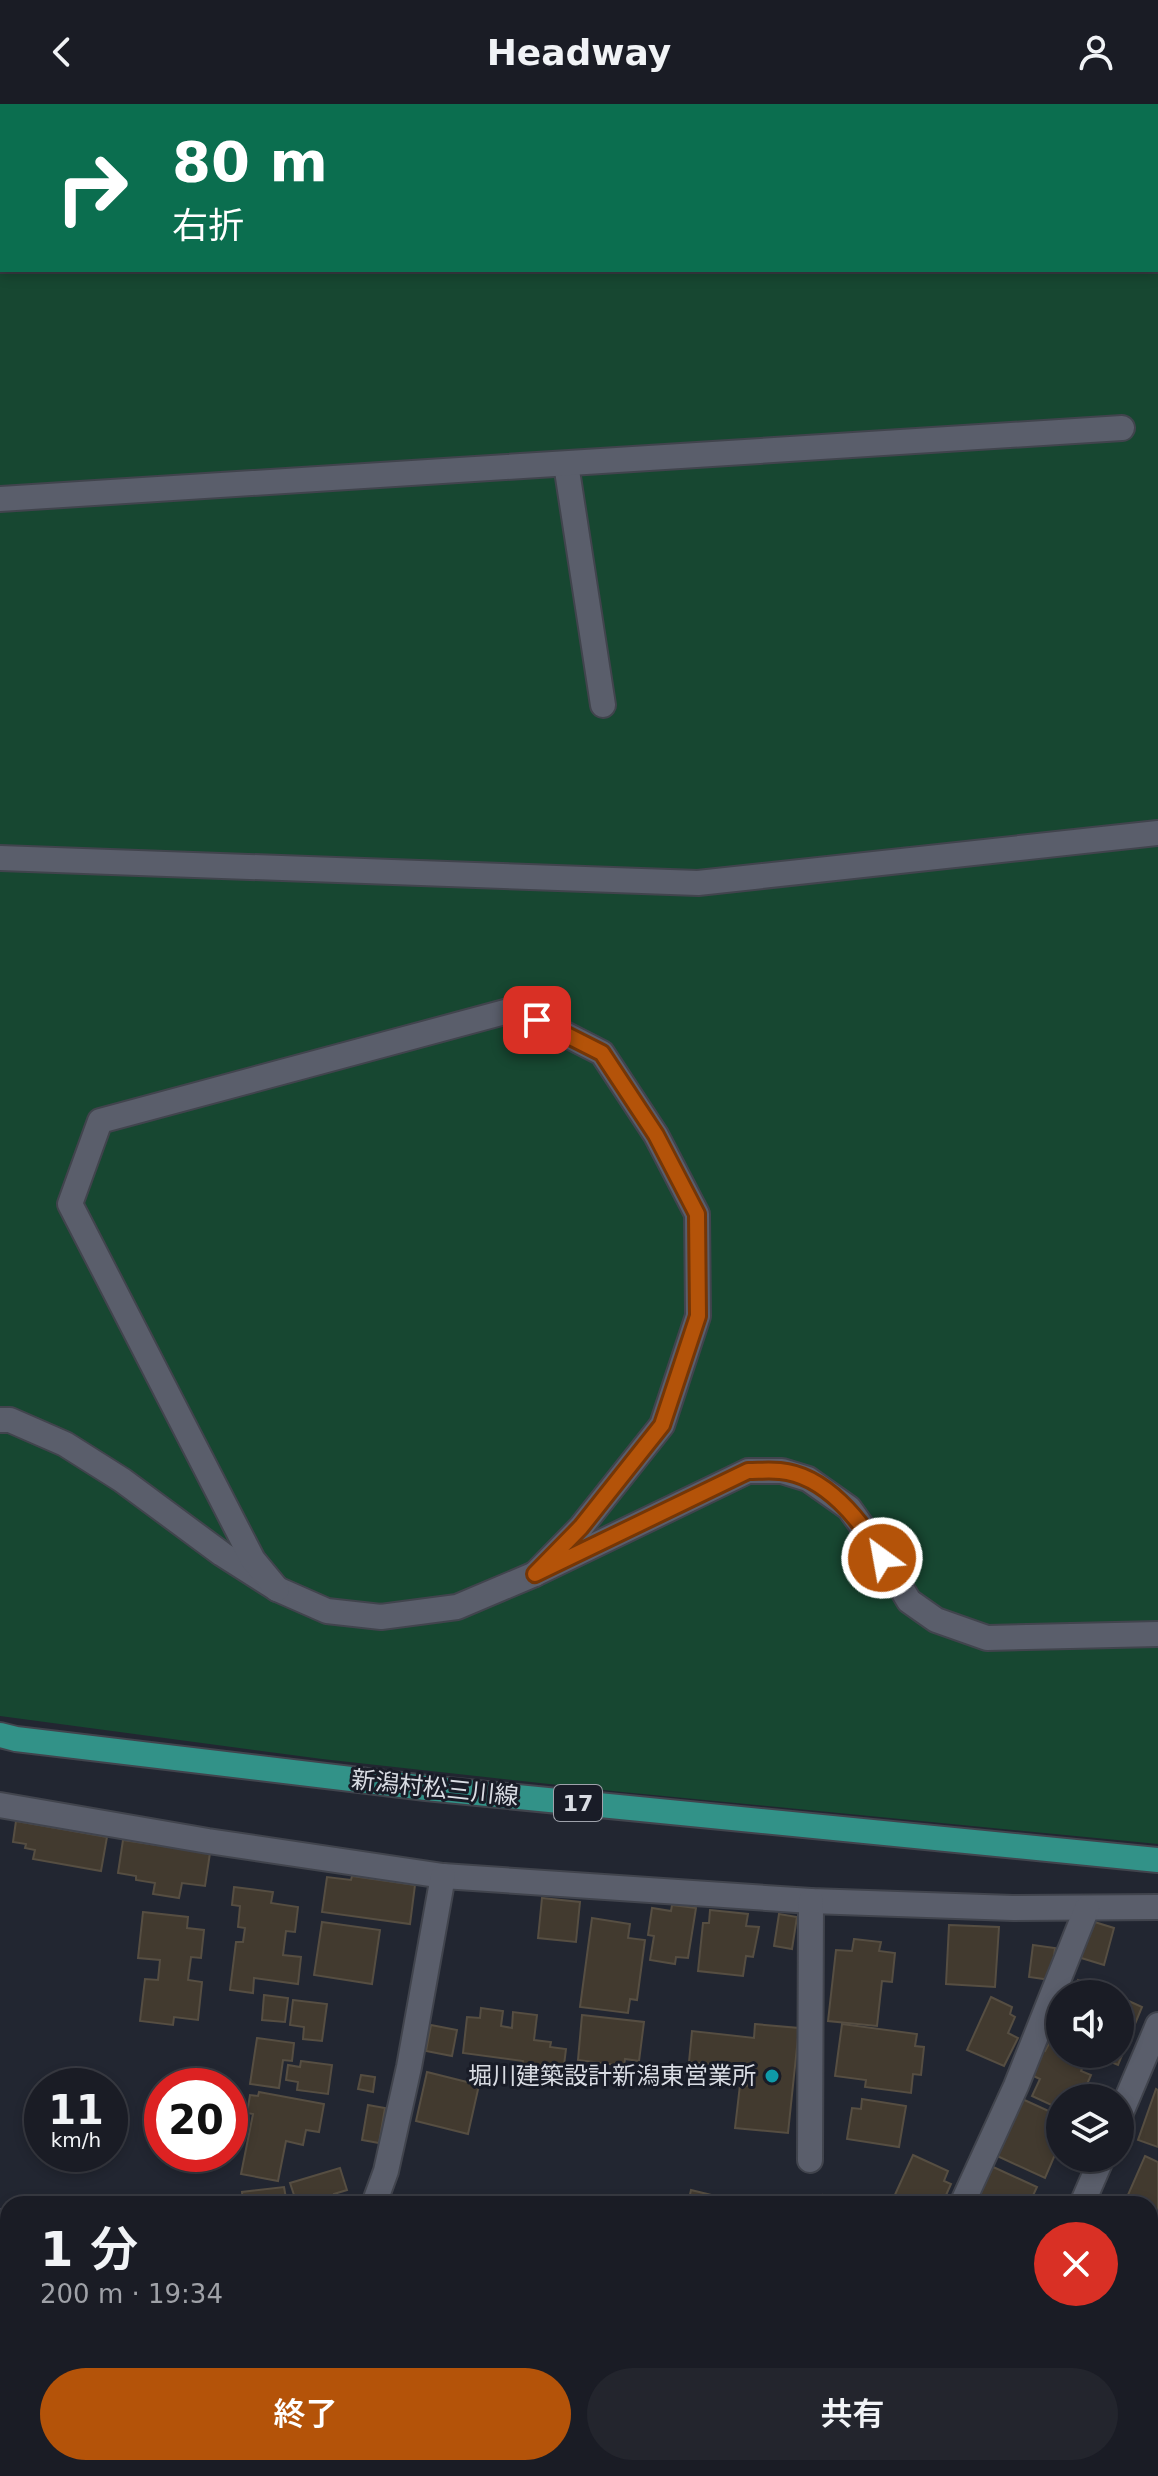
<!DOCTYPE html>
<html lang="ja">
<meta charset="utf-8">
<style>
:root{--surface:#1a1c25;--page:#23252d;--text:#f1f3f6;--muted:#9fa1a7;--line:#383a42;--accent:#b45309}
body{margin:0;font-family:"DejaVu Sans","Noto Sans JP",sans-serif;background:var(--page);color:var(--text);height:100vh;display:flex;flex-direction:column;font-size:30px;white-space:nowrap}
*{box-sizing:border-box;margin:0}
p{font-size:26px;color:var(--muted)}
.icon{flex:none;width:44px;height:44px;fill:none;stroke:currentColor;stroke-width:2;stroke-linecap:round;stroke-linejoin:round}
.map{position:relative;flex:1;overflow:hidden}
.panel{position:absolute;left:0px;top:2092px;width:1158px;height:280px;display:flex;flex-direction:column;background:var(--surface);border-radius:24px 24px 0 0;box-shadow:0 4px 12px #0003,0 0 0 2px var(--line)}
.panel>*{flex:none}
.top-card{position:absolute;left:0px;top:0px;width:1158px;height:168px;box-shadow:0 4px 12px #0003,0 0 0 2px var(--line);background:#0b6e4f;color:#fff;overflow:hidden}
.tools{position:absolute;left:1046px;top:1876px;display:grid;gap:16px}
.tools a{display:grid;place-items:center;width:88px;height:88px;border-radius:50%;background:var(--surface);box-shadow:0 4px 12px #0003,0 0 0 2px var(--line);font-size:40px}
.speed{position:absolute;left:24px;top:1964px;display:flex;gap:16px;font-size:40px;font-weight:700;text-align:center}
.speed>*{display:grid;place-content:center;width:104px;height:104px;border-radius:50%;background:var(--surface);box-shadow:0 4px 12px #0003,0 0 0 2px var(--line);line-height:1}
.speed small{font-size:20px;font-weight:400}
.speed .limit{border:12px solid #d22;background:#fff;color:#111}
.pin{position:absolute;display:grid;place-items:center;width:68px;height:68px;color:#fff;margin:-34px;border-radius:16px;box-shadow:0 4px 12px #0006}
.me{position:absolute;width:88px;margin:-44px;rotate:328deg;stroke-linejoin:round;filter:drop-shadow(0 0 6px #0008)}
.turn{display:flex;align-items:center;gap:28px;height:168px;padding:0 40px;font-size:36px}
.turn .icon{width:104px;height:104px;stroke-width:2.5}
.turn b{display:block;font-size:56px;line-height:68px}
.round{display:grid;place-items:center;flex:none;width:84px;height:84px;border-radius:42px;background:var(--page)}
.summary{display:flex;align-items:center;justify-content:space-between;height:136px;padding:0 40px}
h1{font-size:48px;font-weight:600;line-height:60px}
.primary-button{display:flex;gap:16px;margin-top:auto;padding:16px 40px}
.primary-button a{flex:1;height:92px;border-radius:48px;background:var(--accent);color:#fff;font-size:32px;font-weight:600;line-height:92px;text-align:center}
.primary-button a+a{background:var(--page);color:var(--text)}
header{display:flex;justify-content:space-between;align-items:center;height:104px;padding:0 40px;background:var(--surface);font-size:36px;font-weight:600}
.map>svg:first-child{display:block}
.green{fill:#174731}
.water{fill:#00122e}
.building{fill:#423a2f;stroke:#564e42;stroke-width:2}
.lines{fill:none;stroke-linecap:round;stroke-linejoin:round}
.minor-casing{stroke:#41444d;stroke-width:28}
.major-casing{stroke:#41444d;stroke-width:28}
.minor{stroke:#5a5e6b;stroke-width:24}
.major{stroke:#329288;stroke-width:24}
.route-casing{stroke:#753606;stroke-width:20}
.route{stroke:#b45309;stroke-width:14}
.culture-dot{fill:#0f9aa8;stroke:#191c27;stroke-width:3}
.labels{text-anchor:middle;stroke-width:6;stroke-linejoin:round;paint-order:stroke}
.shield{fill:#191c27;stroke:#9fa2ab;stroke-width:2}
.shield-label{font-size:22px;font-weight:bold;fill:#d9dce3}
.street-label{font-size:24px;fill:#d9dce3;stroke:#191c27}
.poi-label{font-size:24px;fill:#d9dce3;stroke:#191c27;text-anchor:end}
</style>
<header><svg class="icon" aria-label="back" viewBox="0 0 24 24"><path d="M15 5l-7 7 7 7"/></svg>Headway<svg class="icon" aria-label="person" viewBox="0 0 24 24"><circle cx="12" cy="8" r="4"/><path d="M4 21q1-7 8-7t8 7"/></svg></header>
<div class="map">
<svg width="1158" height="2372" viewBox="0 0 1158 2372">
<rect width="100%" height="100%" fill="#222631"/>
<polygon class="green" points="0,66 2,66 2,166 1156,166 1156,109 1158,109 1158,1740 622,1688 322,1655 0,1612"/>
<polygon class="water" points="0,0 1158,0 1158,103 1156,103 1156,2 2,2 2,64 0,64"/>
<g class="building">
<polygon points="16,1717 107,1733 101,1767 33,1755 35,1746 25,1744 26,1740 13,1738"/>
<polygon points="123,1736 210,1749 205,1782 182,1779 179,1794 153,1790 155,1779 136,1776 136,1772 118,1769"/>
<polygon points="352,1772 415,1781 410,1820 322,1808 327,1773 351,1776"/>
<polygon points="234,1783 273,1788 271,1799 298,1803 295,1828 286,1827 283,1851 301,1853 298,1880 254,1874 253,1889 230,1886 236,1838 243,1838 245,1824 238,1823 240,1802 232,1801"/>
<polygon points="542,1794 580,1798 576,1838 538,1834"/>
<polygon points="672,1801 696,1804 688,1854 676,1853 675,1860 650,1856 654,1832 648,1831 652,1804 671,1807"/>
<polygon points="710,1806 748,1810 746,1822 759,1823 753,1853 746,1852 743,1872 698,1867 703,1819 709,1819"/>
<polygon points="143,1808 188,1813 187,1824 204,1826 201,1854 191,1853 188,1876 202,1878 198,1916 174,1913 173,1921 140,1917 145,1875 158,1876 160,1856 138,1854"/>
<polygon points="779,1810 797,1813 792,1845 774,1842"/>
<polygon points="592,1814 630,1820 628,1834 645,1836 637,1896 630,1895 628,1909 580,1903"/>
<polygon points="1088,1816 1114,1824 1104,1861 1078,1853"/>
<polygon points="322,1818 380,1826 372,1880 314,1871"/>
<polygon points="949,1821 999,1823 995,1883 946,1880"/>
<polygon points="854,1835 881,1838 879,1847 895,1849 892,1878 882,1877 877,1922 828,1917 836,1846 852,1847"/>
<polygon points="1033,1841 1055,1844 1051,1876 1029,1873"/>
<polygon points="1078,1876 1112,1890 1072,1890"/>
<polygon points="264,1891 288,1894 285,1918 262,1916"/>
<polygon points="991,1893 1012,1903 1010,1910 1015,1913 1008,1929 1018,1934 1004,1962 967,1946"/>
<polygon points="1120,1893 1142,1903 1118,1961 1092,1950 1120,1950"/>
<polygon points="293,1896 327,1900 322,1937 303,1935 304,1923 290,1921"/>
<polygon points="481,1904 503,1907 501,1922 512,1924 513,1908 537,1911 534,1936 551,1938 550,1943 566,1945 563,1969 522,1964 523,1957 463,1949 467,1913 480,1914"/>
<polygon points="582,1911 644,1918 639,1957 625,1955 624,1962 578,1956"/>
<polygon points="755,1920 799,1924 788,2029 735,2024 740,1981 748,1982 750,1964 689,1958 692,1927 754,1934"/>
<polygon points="842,1920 917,1930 915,1942 924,1943 921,1971 913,1970 911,1989 865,1983 866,1976 835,1972"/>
<polygon points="431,1921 457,1926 452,1952 426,1947"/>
<polygon points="257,1934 294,1939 292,1957 283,1956 279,1984 250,1980"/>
<polygon points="1050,1938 1060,1943 1060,1950 1076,1950 1086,1955 1081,1967 1091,1971 1081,1994 1060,1994 1060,2005 1032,1992 1040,1975 1029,1970 1041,1945 1045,1947"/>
<polygon points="301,1957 332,1961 328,1990 297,1986 298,1978 286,1976 288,1961 300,1963"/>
<polygon points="427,1968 479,1981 468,2030 416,2017"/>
<polygon points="361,1971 375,1973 373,1988 358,1985"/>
<polygon points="1156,1985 1158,1986 1158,2043 1138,2036"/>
<polygon points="259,1988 324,2000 319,2028 306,2026 303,2041 286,2037 278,2077 241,2070 253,2010 247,2009 250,1991 258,1992"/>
<polygon points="1020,1994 1053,2009 1050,2016 1060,2021 1060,2039 1045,2074 995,2051"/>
<polygon points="862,1995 906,2002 899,2043 847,2035 852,2004 861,2005"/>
<polygon points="368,2001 385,2004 379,2039 362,2036"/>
<polygon points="913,2051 948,2067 944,2077 951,2080 942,2100 924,2095 922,2100 905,2100 893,2095"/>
<polygon points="1145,2052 1158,2058 1158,2121 1150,2118 1150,2100 1124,2100"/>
<polygon points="991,2062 1037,2083 1029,2100 973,2100"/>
<polygon points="340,2064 347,2086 334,2090 337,2100 297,2100 290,2079"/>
<polygon points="284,2083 287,2100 243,2100 242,2088"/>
<polygon points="691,2086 732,2096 731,2100 688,2100"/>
<polygon points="823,2091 856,2100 821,2100"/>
<polygon points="1150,2130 1158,2133 1158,2170 1150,2167"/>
<polygon points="1155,2179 1158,2180 1158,2243 1150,2239 1150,2190"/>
<polygon points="0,2225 8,2228 8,2294 0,2292"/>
<polygon points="50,2364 66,2364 79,2370 78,2372 46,2372"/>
<polygon points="190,2364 286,2364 284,2372 187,2372"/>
<polygon points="362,2364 460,2364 459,2372 361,2372"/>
<polygon points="557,2364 599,2364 597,2372 555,2372"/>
<polygon points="606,2364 656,2364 653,2372 604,2372"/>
<polygon points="688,2364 760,2364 758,2372 685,2372"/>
<polygon points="968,2364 998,2364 1013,2372 963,2372"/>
<polygon points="1095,2364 1149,2364 1146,2372 1092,2372"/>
</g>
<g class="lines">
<defs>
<g id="minor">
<polyline points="566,360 603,601"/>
<polyline points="0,395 1122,324"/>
<polyline points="0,754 698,779 1158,729"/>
<polyline points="0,1316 10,1316 65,1340 122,1376 222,1450 277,1485 327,1507 381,1513 457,1503 535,1470 748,1367 782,1367 808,1375 849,1404 874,1439 909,1497 936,1516 987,1534 1158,1530"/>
<polyline points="277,1485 253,1456 70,1100 100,1017 516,905 602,949 656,1031 697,1110 698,1212 662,1321 581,1423 535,1470"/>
<polyline points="0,1701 208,1737 443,1772 811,1797 1013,1804 1158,1803"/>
<polyline points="1120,2011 1158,1921"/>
<polyline points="810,2056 811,1797"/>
<polyline points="374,2100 386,2067 409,1963 443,1772"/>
<polyline points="962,2100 1016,1982 1087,1804"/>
<polyline points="1082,2100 1102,2054"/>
<polyline points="0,2118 8,2121"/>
<polyline points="851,2364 880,2372"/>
<polyline points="141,2372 142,2364"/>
<polyline points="305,2372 307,2364"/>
<polyline points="672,2372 674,2364"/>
<polyline points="936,2372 940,2364"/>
</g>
<polyline id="major" points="0,1631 16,1635 426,1684 1158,1756"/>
</defs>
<use href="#minor" class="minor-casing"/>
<use href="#major" class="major-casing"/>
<use href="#minor" class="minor"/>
<use href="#major" class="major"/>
</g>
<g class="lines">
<defs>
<path id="route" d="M537 916 602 949 656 1031 697 1110 698 1212 662 1321 581 1423 535 1470 748 1367C758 1367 769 1366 780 1367 825 1371 862 1417 882 1454"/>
</defs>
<use href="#route" class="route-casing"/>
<use href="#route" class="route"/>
</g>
<circle class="culture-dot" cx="772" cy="1972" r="8"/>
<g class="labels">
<rect class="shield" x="554" y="1681" width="48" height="36" rx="6"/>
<g class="shield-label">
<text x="578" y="1707">17</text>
</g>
<g class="street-label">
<text transform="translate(435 1684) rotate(6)" y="8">新潟村松三川線</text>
</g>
<g class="poi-label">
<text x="756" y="1980">堀川建築設計新潟東営業所</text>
</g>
</g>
</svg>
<div class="tools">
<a><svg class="icon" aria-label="sound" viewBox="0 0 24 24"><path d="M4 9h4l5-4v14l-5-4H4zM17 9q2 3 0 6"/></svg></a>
<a><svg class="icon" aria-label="layers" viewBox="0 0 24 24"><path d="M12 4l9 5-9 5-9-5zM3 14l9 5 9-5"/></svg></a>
</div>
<div class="speed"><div>11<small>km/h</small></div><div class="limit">20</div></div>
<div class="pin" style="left:537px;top:916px;background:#d93025"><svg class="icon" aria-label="arrive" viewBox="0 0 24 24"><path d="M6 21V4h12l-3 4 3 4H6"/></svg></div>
<svg class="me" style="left:882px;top:1454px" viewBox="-20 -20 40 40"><circle r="17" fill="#b45309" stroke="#fff" stroke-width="3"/><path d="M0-11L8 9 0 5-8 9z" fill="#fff"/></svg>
<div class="top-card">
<div class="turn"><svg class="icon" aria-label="right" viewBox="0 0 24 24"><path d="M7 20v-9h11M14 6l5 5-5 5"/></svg><div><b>80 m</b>右折</div></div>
</div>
<section class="panel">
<div class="summary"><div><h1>1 分</h1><p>200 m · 19:34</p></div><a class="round" style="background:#d93025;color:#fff"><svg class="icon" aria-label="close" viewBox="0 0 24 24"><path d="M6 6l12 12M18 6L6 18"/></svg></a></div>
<div class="primary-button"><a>終了</a><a>共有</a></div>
</section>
</div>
